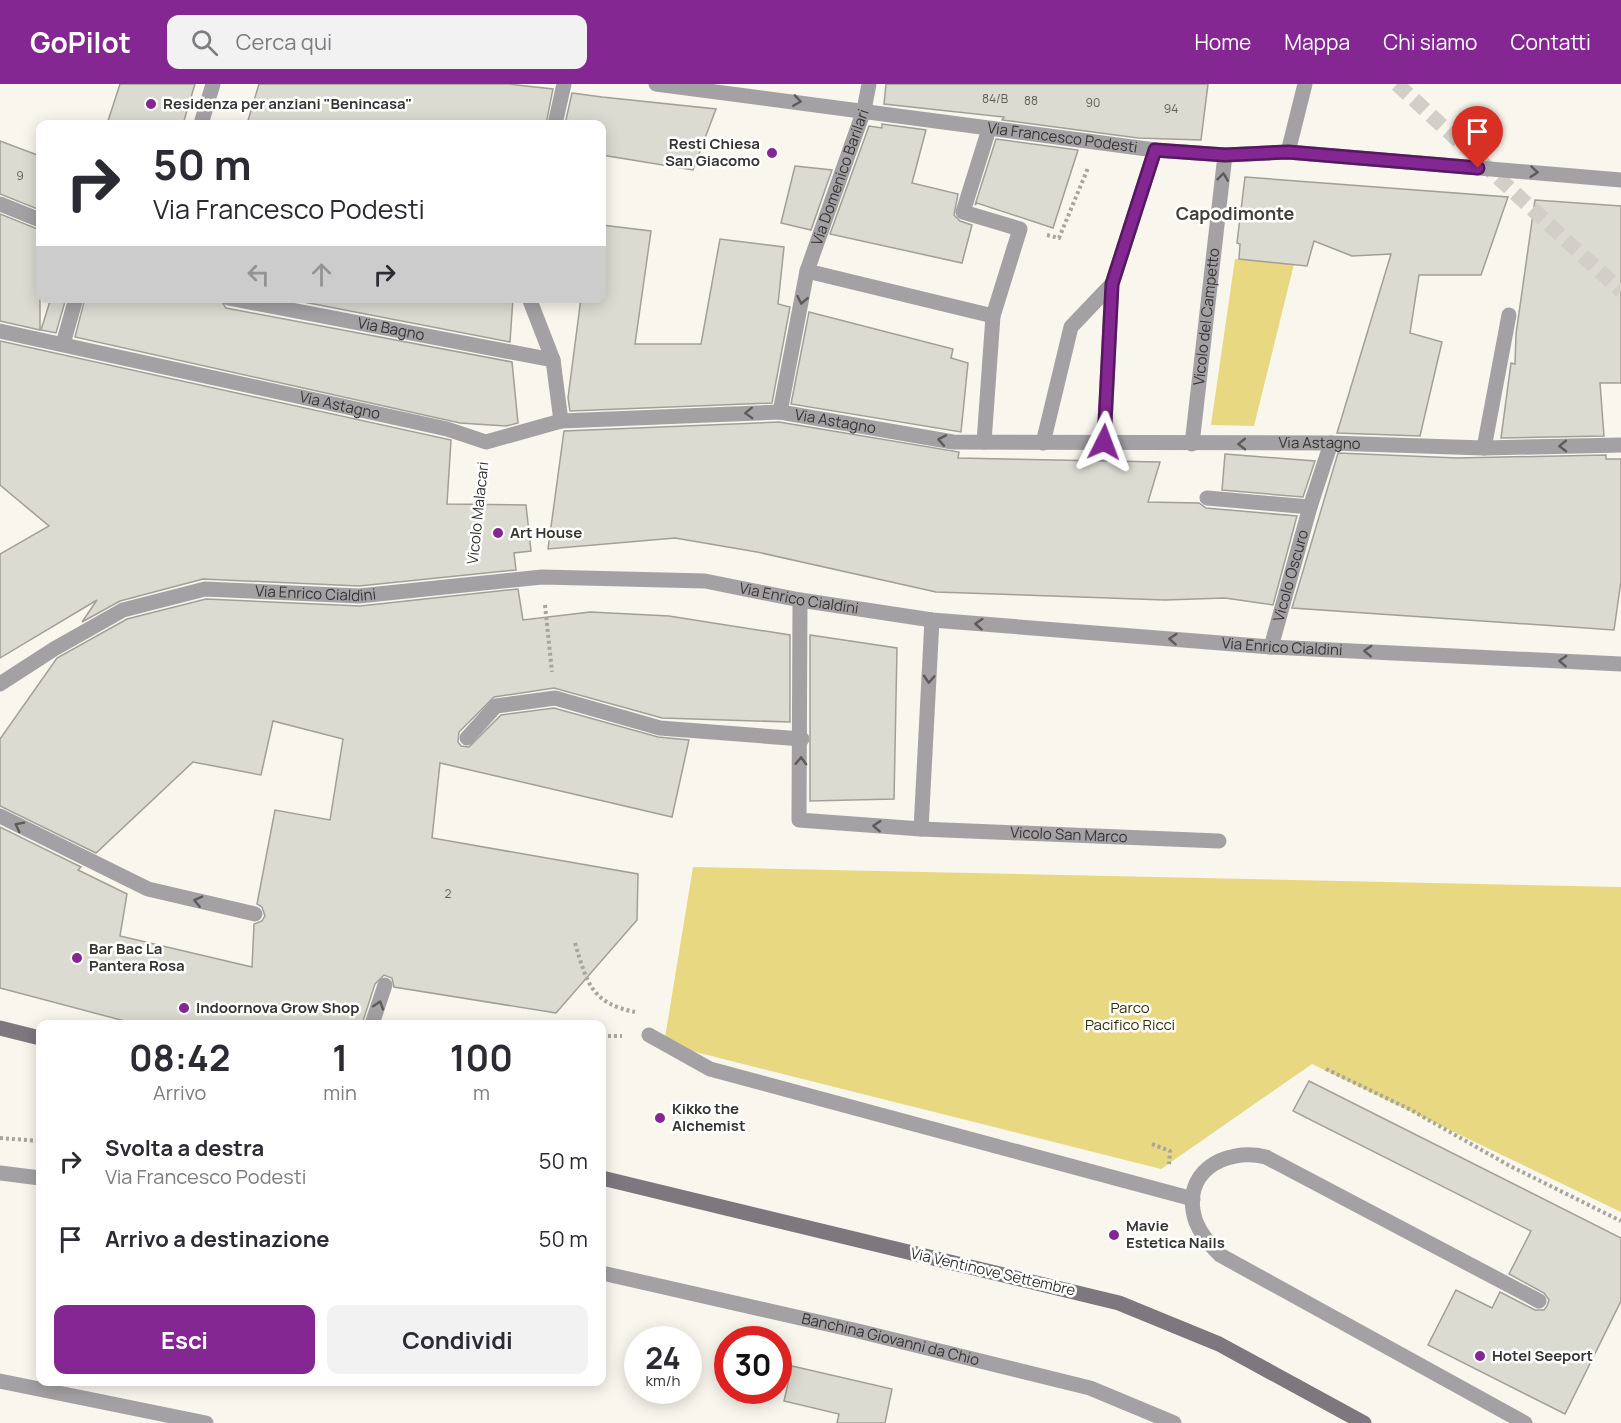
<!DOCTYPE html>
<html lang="it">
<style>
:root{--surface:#fff;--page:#f2f2f3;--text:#2b2b33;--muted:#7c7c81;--accent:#842792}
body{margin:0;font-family:Manrope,sans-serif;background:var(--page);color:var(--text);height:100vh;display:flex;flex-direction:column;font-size:22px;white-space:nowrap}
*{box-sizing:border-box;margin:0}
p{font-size:20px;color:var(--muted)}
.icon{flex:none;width:33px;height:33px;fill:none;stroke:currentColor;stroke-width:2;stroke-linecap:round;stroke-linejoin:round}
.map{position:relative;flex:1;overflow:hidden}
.side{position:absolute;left:36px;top:936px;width:570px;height:366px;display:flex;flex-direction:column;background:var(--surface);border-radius:12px;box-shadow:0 3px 15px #0003}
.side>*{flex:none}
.hud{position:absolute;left:36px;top:36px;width:570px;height:183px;border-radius:12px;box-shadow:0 3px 15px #0003;background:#fff;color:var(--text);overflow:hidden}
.speed{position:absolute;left:624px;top:1242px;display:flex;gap:12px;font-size:30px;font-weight:700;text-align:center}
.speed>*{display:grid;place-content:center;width:78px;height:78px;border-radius:50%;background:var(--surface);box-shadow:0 3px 15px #0003;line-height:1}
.speed small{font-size:15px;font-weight:400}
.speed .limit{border:9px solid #d22;background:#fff;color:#111}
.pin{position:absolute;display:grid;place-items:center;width:51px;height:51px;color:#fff;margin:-62px -26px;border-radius:50% 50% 50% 0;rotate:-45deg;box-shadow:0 0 6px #0007}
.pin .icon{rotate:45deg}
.me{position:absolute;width:66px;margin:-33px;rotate:3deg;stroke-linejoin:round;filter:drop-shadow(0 0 4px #0008)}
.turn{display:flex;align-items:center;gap:21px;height:126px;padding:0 18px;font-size:27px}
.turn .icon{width:78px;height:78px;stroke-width:2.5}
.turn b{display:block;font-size:42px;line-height:51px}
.lanes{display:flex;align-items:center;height:57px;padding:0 18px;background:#0003;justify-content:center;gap:30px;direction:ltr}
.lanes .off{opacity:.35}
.eta{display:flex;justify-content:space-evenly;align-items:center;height:102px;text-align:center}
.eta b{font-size:36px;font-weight:700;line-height:42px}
.cta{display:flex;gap:12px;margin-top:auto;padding:12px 18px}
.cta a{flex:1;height:69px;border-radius:12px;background:var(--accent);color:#fff;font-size:24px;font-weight:700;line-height:69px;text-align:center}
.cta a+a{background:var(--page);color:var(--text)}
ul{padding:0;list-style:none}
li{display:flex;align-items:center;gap:18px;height:78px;padding:0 18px}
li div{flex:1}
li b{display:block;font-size:22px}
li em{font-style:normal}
header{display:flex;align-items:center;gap:36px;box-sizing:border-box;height:84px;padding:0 30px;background:var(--accent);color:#fff}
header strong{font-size:28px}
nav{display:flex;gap:33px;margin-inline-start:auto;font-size:21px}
.search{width:420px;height:54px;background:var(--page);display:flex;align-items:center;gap:15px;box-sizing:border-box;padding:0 21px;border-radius:12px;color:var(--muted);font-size:22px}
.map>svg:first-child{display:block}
.green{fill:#e8d881}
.building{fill:#dcdbd2;stroke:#a19f97;stroke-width:1.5}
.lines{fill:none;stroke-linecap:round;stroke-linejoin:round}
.secondary-tunnel{stroke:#d1cfc7;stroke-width:15;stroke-dasharray:15 8;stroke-linecap:butt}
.path{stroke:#a6a59e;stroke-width:4;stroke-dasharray:3 3;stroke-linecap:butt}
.lane{stroke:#a4a1a4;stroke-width:15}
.street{stroke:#a4a1a4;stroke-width:15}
.secondary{stroke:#7c787d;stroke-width:15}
.oneway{stroke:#5c5b59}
.route-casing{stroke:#56195f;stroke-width:15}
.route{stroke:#842792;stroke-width:10}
.poi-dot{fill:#842792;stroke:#fff;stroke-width:2}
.labels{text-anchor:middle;stroke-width:5;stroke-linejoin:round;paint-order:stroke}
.number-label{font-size:12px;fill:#5f5e59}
.poi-label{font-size:15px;font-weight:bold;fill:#353531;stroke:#fff;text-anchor:start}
.street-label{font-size:15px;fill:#353531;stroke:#fff}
.park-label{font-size:15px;fill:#362f03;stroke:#fff}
.quarter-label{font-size:18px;font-weight:bold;fill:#424039;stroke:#fff}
</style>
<header>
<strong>GoPilot</strong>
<div class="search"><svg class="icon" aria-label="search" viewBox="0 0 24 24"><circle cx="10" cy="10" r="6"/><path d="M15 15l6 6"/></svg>Cerca qui</div>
<nav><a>Home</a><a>Mappa</a><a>Chi siamo</a><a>Contatti</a></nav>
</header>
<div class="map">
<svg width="1621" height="1339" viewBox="0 0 1621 1339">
<rect width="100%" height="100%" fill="#f8f6ed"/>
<g class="green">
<polygon points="1235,175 1294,180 1254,342 1211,341"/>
<polygon points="693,783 1621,803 1621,1128 1312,980 1161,1085 664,960"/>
</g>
<g class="building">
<polygon points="120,0 195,0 183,40 107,40"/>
<polygon points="259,0 508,0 553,5 546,40 247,40"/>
<polygon points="886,0 1208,0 1201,56 1138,54 1002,36 1004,33 884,20"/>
<polygon points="572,9 602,13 716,25 693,86 602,71 602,40 565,40"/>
<polygon points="882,40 926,46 912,99 958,110 954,131 960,137 972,141 962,179 830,150 869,42 882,44"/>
<polygon points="996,55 1078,66 1053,144 977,119 975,121"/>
<polygon points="0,57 40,72 40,126 0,110"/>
<polygon points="795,82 832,86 811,146 781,139"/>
<polygon points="1245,93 1508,113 1481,191 1419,191 1410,249 1442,258 1420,352 1337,349 1391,170 1352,172 1314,157 1307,182 1239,175 1240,160 1237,159"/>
<polygon points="1535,116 1621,122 1621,299 1600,299 1604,352 1501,354 1511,279 1515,280 1516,250"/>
<polygon points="0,130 40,146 40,246 0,237"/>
<polygon points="602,141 651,147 635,260 701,260 720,155 784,163 778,220 790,223 772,319 570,327 568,314 581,214 602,214"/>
<polygon points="51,214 66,214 56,249 41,246"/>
<polygon points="85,214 219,214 226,224 512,278 518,339 506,342 460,339 75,253"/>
<polygon points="283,214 513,214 510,258"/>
<polygon points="809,228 953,265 951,274 968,279 961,348 791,320"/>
<polygon points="0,257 451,356 447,420 526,421 531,467 514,469 516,486 359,502 203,495 120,517 82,538 97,516 0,574 0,470 49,442 0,401"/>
<polygon points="779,338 959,368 958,374 1160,378 1148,418 1199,419 1206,424 1297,432 1273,521 1225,514 1165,516 936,508 757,468 675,454 548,465 564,347"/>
<polygon points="1338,369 1457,374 1606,371 1606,375 1621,375 1621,497 1614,546 1292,524"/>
<polygon points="1225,370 1315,377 1303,413 1222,406"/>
<polygon points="518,505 523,536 590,528 669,532 790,551 790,638 662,634 554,604 494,613 459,648 458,658 461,662 469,663 501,631 554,624 658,653 689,656 672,733 440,679 432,754 638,790 637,836 556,929 394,903 392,894 384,891 375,900 362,940 136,940 0,904 0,743 81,783 78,786 127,810 120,852 252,883 254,840 262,837 265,832 262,823 257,820 275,726 330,736 343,655 273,637 261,691 193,678 96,769 0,722 0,655 57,574 127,535 206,515 360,522"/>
<polygon points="810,551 897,564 894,715 810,717"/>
<polygon points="1309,997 1621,1154 1621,1217 1565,1330 1428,1261 1456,1206 1492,1224 1500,1208 1535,1226 1544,1226 1547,1222 1549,1216 1544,1209 1509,1190 1531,1147 1293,1027"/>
<polygon points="792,1282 892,1305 885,1339 837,1339 839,1330 784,1317"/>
</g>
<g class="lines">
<polyline class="secondary-tunnel" points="1397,0 1621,207"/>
<g class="path">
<polyline points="1047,151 1059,154 1088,84"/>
<polyline points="473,474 483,386"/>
<polyline points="545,521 552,588"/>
<path d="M575 859C587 899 591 919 635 928"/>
<polyline points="602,952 622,952"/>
<polyline points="1326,985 1411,1026 1510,1082 1621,1137"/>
<polyline points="0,1054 40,1057"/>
<polyline points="1152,1060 1170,1067 1169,1080"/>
</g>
<g class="lane">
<polyline points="1043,359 1071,243 1112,200"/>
<polyline points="1484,364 1509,231"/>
<polyline points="0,732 148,805 255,830"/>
<polyline points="372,940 385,901"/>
<polyline points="0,1297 206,1339"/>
</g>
<g class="street">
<path id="s1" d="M656 0 1155 66 1225 71 1288 68 1621 96"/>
<polyline points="201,40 213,0"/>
<polyline points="555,40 564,0"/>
<polyline points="1288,68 1305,0"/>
<polyline points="0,120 40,136"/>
<polyline points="807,187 993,232"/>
<path id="s2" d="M228 214 553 276"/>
<polyline points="529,214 553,276 561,337"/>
<path id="s3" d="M0 247 447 345 486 358 561 337 780 328 953 358 1331 359 1484 364 1621 361"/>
<polyline points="63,260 76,214"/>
<path id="s4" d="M780 328 807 187 864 26 869 0"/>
<polyline points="984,358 993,232 1020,145 963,128 989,45"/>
<polyline points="1104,359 1112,200 1155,66"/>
<path id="s5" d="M1192 360 1225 71"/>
<polyline points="1207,414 1310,423"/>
<polyline points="800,516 799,736 921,745 932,536"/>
<path id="s6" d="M1271 563 1310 423 1331 359"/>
<path id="s7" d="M0 600 54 565 123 526 205 505 359 512 542 493 705 497 800 516 932 536 1271 563 1621 580"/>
<polyline points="467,654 496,622 555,614 660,644 802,655"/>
<path id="s8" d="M921 745 1219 757"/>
<polyline points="649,951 710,985 1193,1115"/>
<polyline points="0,1089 40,1094"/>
<path id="s9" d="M602 1189 858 1247 1090 1304 1174 1339"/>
<path d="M1525 1339 1220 1171C1210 1161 1201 1151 1196 1138 1179 1089 1224 1063 1266 1073L1539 1217"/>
</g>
<g class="secondary">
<polyline points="0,944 40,954"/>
<polyline points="602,1094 1119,1219 1219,1260 1364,1339"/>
</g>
</g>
<defs><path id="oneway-chevron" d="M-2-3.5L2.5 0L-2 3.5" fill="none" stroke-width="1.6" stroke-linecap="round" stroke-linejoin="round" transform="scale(1.5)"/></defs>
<g class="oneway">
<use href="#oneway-chevron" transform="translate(797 17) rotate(8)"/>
<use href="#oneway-chevron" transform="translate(1534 88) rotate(5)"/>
<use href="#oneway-chevron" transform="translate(1223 93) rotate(-83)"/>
<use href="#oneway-chevron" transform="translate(802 216) rotate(101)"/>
<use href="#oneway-chevron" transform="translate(749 329) rotate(178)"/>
<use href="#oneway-chevron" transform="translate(942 356) rotate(-170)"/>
<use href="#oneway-chevron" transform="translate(1242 360) rotate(179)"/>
<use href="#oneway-chevron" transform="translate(1563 362) rotate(179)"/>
<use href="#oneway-chevron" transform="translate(979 540) rotate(-176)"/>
<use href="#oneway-chevron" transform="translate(1173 555) rotate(-176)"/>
<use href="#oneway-chevron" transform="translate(1368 567) rotate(-177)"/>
<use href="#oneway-chevron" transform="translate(1563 577) rotate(-177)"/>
<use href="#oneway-chevron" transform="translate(929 595) rotate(93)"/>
<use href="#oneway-chevron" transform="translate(801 677) rotate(-88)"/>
<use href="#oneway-chevron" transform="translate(19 742) rotate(-153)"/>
<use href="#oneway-chevron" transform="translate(877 742) rotate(-176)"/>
<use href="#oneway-chevron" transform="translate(198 817) rotate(-167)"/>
<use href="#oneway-chevron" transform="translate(379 921) rotate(-72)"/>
</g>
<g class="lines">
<defs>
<polyline id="route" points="1104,358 1112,200 1155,66 1225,71 1288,68 1478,84"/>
</defs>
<use href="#route" class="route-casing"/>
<use href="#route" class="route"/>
</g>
<g class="poi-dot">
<circle cx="151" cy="20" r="6"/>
<circle cx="772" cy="69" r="6"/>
<circle cx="498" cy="449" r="6"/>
<circle cx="77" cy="874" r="6"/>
<circle cx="184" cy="924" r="6"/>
<circle cx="660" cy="1034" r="6"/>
<circle cx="1114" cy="1151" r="6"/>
<circle cx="1480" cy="1272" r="6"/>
</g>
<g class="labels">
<g class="number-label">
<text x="995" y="19">84/B</text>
<text x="1031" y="21">88</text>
<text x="1093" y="23">90</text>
<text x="1171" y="29">94</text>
<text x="20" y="96">9</text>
<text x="448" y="814">2</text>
</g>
<g class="poi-label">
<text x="163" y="25">Residenza per anziani "Benincasa"</text>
<text x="760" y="65" text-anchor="end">Resti Chiesa<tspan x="760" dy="17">San Giacomo</tspan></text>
<text x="510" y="454">Art House</text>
<text x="89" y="870">Bar Bac La<tspan x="89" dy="17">Pantera Rosa</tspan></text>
<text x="196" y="929">Indoornova Grow Shop</text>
<text x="672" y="1030">Kikko the<tspan x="672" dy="17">Alchemist</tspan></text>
<text x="1126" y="1147">Mavie<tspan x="1126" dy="17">Estetica Nails</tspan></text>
<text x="1492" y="1277">Hotel Seeport</text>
</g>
<g class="street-label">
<text dy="5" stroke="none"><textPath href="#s1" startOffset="410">Via Francesco Podesti</textPath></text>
<text dy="5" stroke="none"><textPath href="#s4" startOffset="243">Via Domenico Barilari</textPath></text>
<text dy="5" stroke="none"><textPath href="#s5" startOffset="128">Vicolo del Campetto</textPath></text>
<text dy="5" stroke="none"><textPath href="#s2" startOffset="166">Via Bagno</textPath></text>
<text dy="5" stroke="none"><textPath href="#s3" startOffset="348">Via Astagno</textPath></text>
<text dy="5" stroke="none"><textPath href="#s3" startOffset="852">Via Astagno</textPath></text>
<text dy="5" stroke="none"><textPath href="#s3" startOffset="1338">Via Astagno</textPath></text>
<text transform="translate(478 429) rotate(-84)" y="5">Vicolo Malacari</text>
<text dy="5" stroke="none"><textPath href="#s6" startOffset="74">Vicolo Oscuro</textPath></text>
<text dy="5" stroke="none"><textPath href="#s7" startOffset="339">Via Enrico Cialdini</textPath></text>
<text dy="5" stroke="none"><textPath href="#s7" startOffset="825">Via Enrico Cialdini</textPath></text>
<text dy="5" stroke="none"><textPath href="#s7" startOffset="1311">Via Enrico Cialdini</textPath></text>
<text dy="5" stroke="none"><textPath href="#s8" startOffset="148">Vicolo San Marco</textPath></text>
<text transform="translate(993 1188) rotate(13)" y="5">Via Ventinove Settembre</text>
<text dy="5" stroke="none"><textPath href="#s9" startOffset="296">Banchina Giovanni da Chio</textPath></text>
</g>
<g class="park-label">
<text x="1130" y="929">Parco<tspan x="1130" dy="17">Pacifico Ricci</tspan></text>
</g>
<g class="quarter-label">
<text x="1235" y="136">Capodimonte</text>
</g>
</g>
</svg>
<div class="speed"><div>24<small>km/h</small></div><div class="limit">30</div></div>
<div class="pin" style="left:1478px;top:84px;background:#d93025"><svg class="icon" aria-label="arrive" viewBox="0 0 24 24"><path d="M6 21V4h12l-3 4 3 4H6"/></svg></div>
<svg class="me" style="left:1104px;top:358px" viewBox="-20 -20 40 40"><path d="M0-17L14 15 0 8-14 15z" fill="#842792" stroke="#fff" stroke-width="4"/></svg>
<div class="hud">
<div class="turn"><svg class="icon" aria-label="right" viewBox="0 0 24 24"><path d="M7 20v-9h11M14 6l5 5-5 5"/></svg><div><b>50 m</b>Via Francesco Podesti</div></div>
<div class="lanes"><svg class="icon off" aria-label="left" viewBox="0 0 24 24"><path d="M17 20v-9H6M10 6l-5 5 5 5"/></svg><svg class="icon off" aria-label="ahead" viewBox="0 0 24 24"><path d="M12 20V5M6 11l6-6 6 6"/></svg><svg class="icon" aria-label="right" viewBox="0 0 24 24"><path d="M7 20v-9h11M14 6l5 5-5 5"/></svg></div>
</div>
<section class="side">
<div class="eta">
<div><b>08:42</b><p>Arrivo</p></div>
<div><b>1</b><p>min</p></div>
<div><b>100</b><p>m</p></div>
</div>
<ul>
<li><svg class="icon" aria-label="right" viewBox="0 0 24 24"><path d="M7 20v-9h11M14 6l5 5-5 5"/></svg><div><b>Svolta a destra</b><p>Via Francesco Podesti</p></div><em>50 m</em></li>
<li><svg class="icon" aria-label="arrive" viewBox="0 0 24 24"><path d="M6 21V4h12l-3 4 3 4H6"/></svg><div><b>Arrivo a destinazione</b></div><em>50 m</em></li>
</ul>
<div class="cta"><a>Esci</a><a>Condividi</a></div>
</section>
</div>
